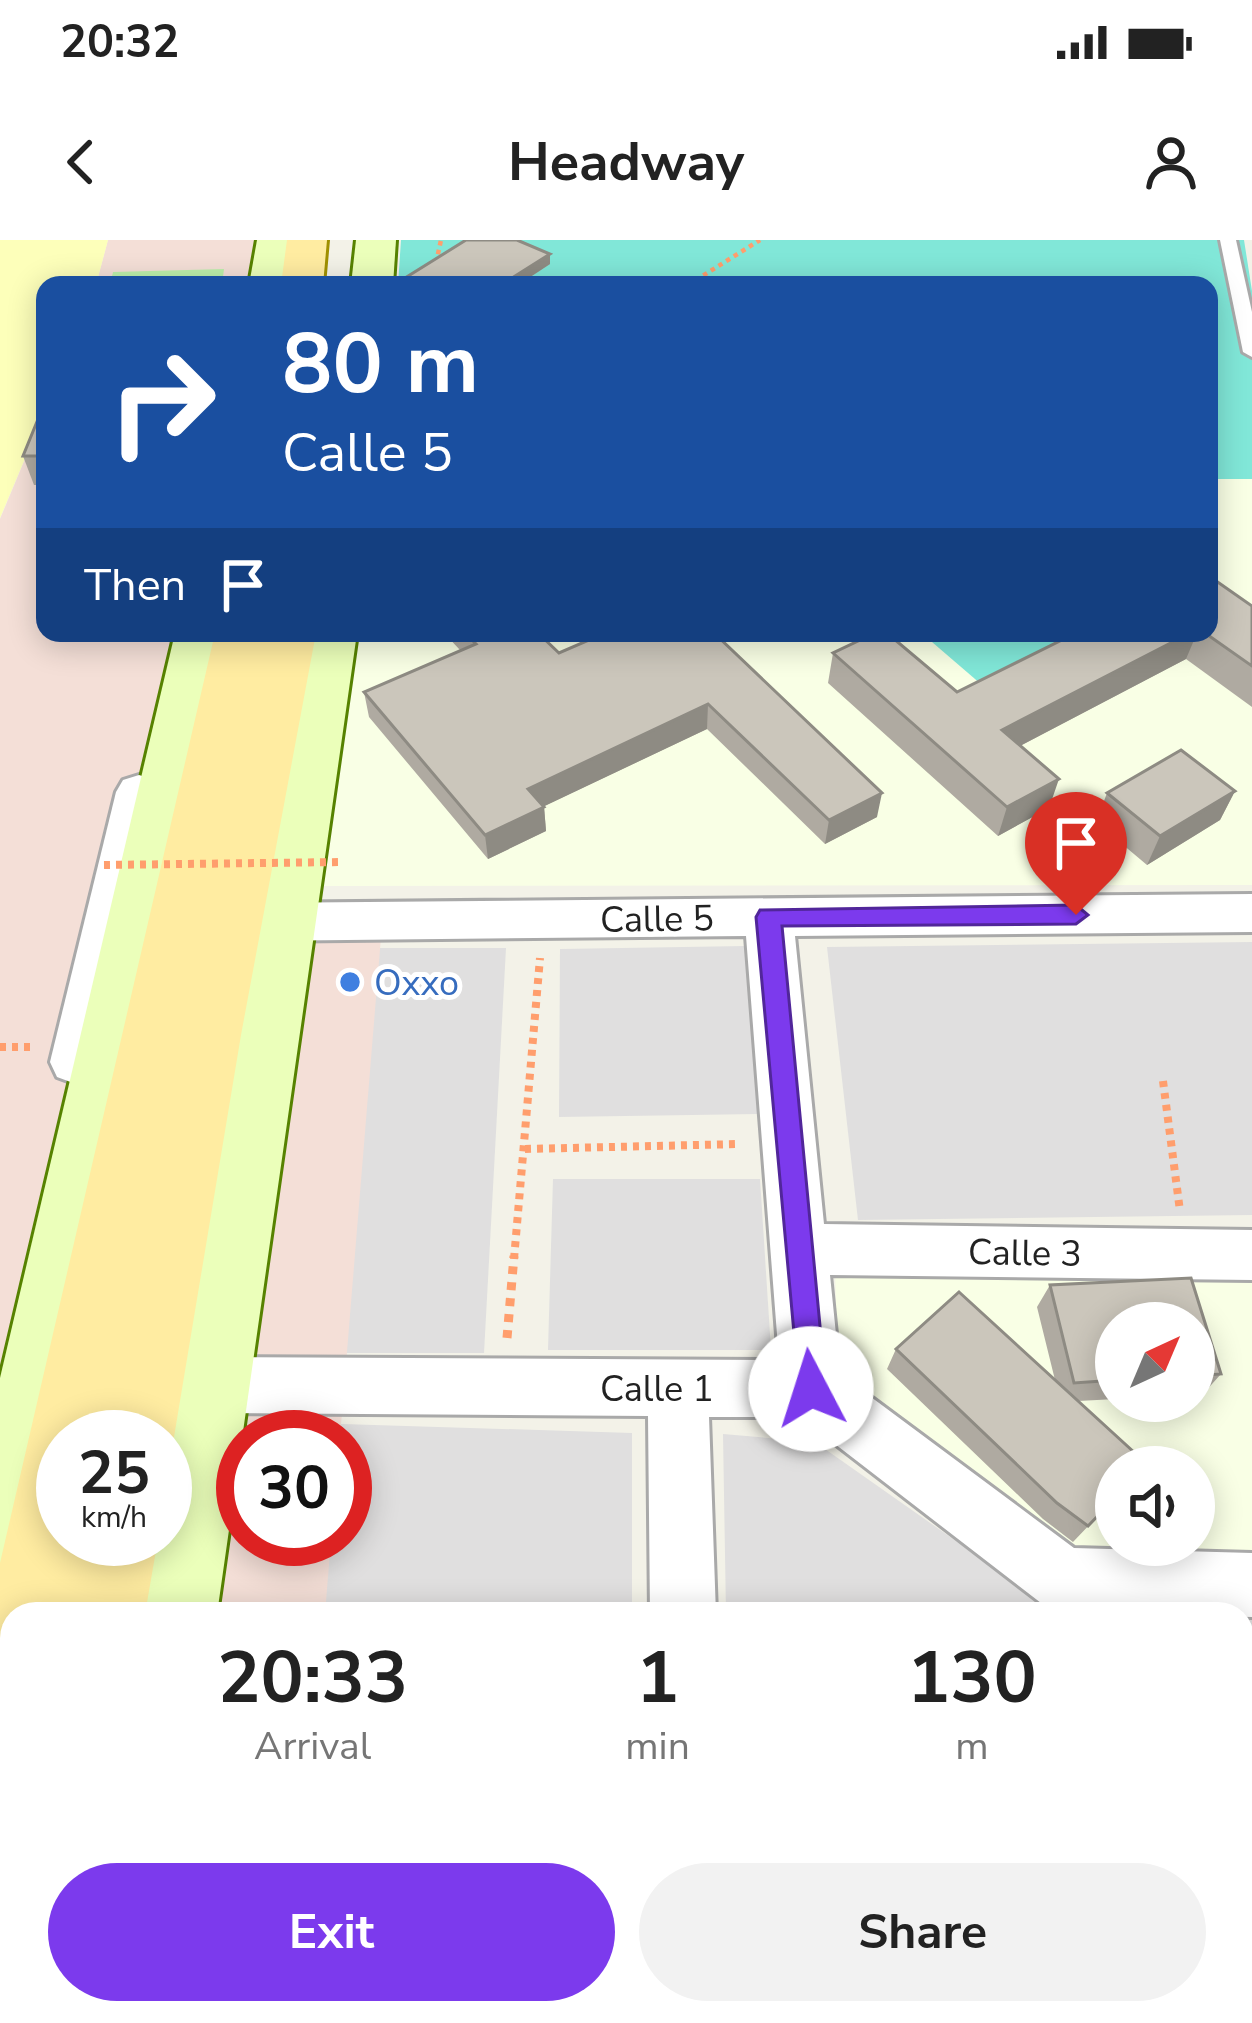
<!DOCTYPE html>
<style>
:root{--surface:#fff;--page:#f2f2f2;--text:#222;--muted:#767676;--accent:#7c3aed}
body{margin:0;font-family:"Nunito Sans",sans-serif;background:var(--page);color:var(--text);height:100vh;display:flex;flex-direction:column;font-size:45px;white-space:nowrap}
*{box-sizing:border-box;margin:0}
p{font-size:39px;color:var(--muted)}
.icon{flex:none;width:66px;height:66px;fill:none;stroke:currentColor;stroke-width:2;stroke-linecap:round;stroke-linejoin:round}
.map{position:relative;flex:1;overflow:hidden}
.side{position:absolute;left:0px;top:1362px;width:1254px;height:423px;display:flex;flex-direction:column;background:var(--surface);border-radius:36px 36px 0 0;box-shadow:0 6px 30px #0003}
.side>*{flex:none}
.top-card{position:absolute;left:36px;top:36px;width:1182px;height:366px;border-radius:24px;box-shadow:0 6px 30px #0003;background:#1a4fa0;color:#fff;overflow:hidden}
.needle{width:78px;rotate:44deg}
.buttons{position:absolute;left:1095px;top:1062px;display:grid;gap:24px}
.buttons a{display:grid;place-items:center;width:120px;height:120px;border-radius:50%;background:var(--surface);box-shadow:0 6px 30px #0003;font-size:60px}
.speed{position:absolute;left:36px;top:1170px;display:flex;gap:24px;font-size:60px;font-weight:700;text-align:center}
.speed>*{display:grid;place-content:center;width:156px;height:156px;border-radius:50%;background:var(--surface);box-shadow:0 6px 30px #0003;line-height:1}
.speed small{font-size:30px;font-weight:400}
.speed .limit{border:18px solid #d22;background:#fff;color:#111}
.pin{position:absolute;display:grid;place-items:center;width:102px;height:102px;color:#fff;margin:-123px -51px;border-radius:50% 50% 50% 0;rotate:-45deg;box-shadow:0 0 12px #0007}
.pin .icon{rotate:45deg}
.me{position:absolute;width:132px;margin:-66px;rotate:355deg;stroke-linejoin:round;filter:drop-shadow(0 0 9px #0008)}
.turn{display:flex;align-items:center;gap:42px;height:252px;padding:0 48px;font-size:54px}
.turn .icon{width:156px;height:156px;stroke-width:2.5}
.turn b{display:block;font-size:84px;line-height:102px}
.then{display:flex;align-items:center;height:114px;padding:0 48px;background:#0003;gap:24px;font-size:45px}
.eta{display:flex;justify-content:space-evenly;align-items:center;height:204px;text-align:center}
.eta b{font-size:72px;font-weight:700;line-height:84px}
.primary-button{display:flex;gap:24px;margin-top:auto;padding:24px 48px}
.primary-button a{flex:1;height:138px;border-radius:72px;background:var(--accent);color:#fff;font-size:48px;font-weight:700;line-height:138px;text-align:center}
.primary-button a+a{background:var(--page);color:var(--text)}
.status{display:flex;justify-content:space-between;align-items:center;height:84px;padding:0 60px;background:var(--surface);direction:ltr}
.status svg{height:33px;fill:currentColor}
header{display:flex;justify-content:space-between;align-items:center;height:156px;padding:0 48px;background:var(--surface);font-size:54px;font-weight:700}
.map>svg:first-child{display:block}
.residential{fill:#e0dfdf}
.commercial{fill:#f4dfd7;fill-rule:evenodd}
.education{fill:#f9ffe5;fill-rule:evenodd}
.grass{fill:#bdf0ab}
.sand{fill:#fdffba}
.pitch{fill:#81e7d8}
.lines{fill:none;stroke-linecap:round;stroke-linejoin:round}
.lane-casing{stroke:#a9a9a9;stroke-width:6}
.street-casing{stroke:#a9a9a9;stroke-width:6}
.secondary-casing{stroke:#568200;stroke-width:6}
.primary-casing{stroke:#a09000;stroke-width:6}
.path-far2{stroke:#ff9e6d;stroke-width:4.5;stroke-dasharray:4.5 4.5;stroke-linecap:butt}
.path-far1{stroke:#ff9e6d;stroke-width:8;stroke-dasharray:6 6;stroke-linecap:butt}
.path{stroke:#ff9e6d;stroke-width:9;stroke-dasharray:8 8;stroke-linecap:butt}
.lane{fill:#fff;fill-rule:evenodd}
.street{fill:#fff;fill-rule:evenodd}
.secondary{fill:#ebffba;fill-rule:evenodd}
.primary{fill:#ffeca1;fill-rule:evenodd}
.path-bridge{stroke:#ff9e6d;stroke-width:8;stroke-dasharray:6 6;stroke-linecap:butt}
.wall{fill:#afaaa1}
.shaded-wall{fill:#8e8b83}
.building{fill:#cbc6bb;stroke:#8e8b83;stroke-width:3}
.route{fill:#7c3aed;stroke:#51269a;stroke-width:3}
.shop-dot{fill:#3f7fe0;stroke:#fff;stroke-width:4.5}
.labels{text-anchor:middle;stroke-width:10;stroke-linejoin:round;paint-order:stroke}
.street-label{font-size:36px;fill:#222;stroke:#fff}
.shop-label{font-size:36px;fill:#366cbe;stroke:#fff;text-anchor:start}
</style>
<div class="status"><b>20:32</b><svg viewBox="0 0 49 12"><path d="M0 12V9h3v3zM5 12V6h3v6zM10 12V3h3v9zM15 12V0h3v12zM26 1h20v11H26zM47 4h2v5h-2z"/></svg></div>
<header><svg class="icon" aria-label="back" viewBox="0 0 24 24"><path d="M15 5l-7 7 7 7"/></svg>Headway<svg class="icon" aria-label="person" viewBox="0 0 24 24"><circle cx="12" cy="8" r="4"/><path d="M4 21q1-7 8-7t8 7"/></svg></header>
<div class="map">
<svg width="1252" height="1783" viewBox="0 0 1252 1783">
<rect width="100%" height="100%" fill="#f3f2e8"/>
<g class="residential">
<polygon points="1252,702 1252,975 858,980 827,707"/>
<polygon points="745,706 758,874 559,877 560,709"/>
<polygon points="314,708 506,708 484,1113 255,1113"/>
<polygon points="553,939 760,939 771,1110 548,1110"/>
<polygon points="249,1181 632,1193 632,1374 223,1374 243,1299 345,1299 345,1197 247,1197"/>
<polygon points="723,1194 815,1202 1057,1372 1120,1374 726,1374"/>
<polygon points="1242,1378 1252,1378 1252,1783 732,1783 731,1773 1242,1773"/>
<polygon points="164,1773 641,1773 641,1783 163,1783"/>
</g>
<g class="commercial">
<polygon points="108,0 291,0 284,45 96,45"/>
<path d="M45 171V393H220L145 698 381 697 340 1197H243V1299H331L325 1374H12V1773H292L291 1783H0V279ZM63 1197H165V1299H63Z"/>
</g>
<g class="education">
<polygon points="1209,239 1252,239 1252,645 324,646 360,393 1209,393"/>
<path d="M835 1025H1252V1332L1072 1330 838 1157ZM1116 1083H1194V1161H1116ZM1116 1227H1194V1305H1116Z"/>
</g>
<polygon class="grass" points="224,29 222,45 110,45 113,32"/>
<polygon class="sand" points="0,0 108,0 96,45 45,45 45,171 0,278"/>
<g class="pitch">
<polygon points="401,0 1244,0 1252,51 1252,239 1209,239 1209,45 398,45"/>
<polygon points="932,393 1086,393 982,445 925,396"/>
</g>
<g class="lines">
<defs>
<polygon id="lane" points="1220,0 1236,0 1252,72 1252,117 1243,112"/>
<g id="street">
<polygon points="139,535 155,540 162,552 102,822 95,837 76,844 57,837 50,822 116,552 123,540"/>
<polygon points="1252,654 1252,692 795,696 824,984 1252,990 1252,1040 830,1035 840,1134 1074,1308 1252,1313 1252,1377 1064,1372 1041,1363 800,1177 709,1177 716,1374 650,1374 648,1176 215,1173 194,1165 185,1145 194,1125 215,1117 779,1120 746,696 244,701 227,695 220,682 227,669 244,663"/>
<rect x="653" y="1773" width="76" height="10"/>
</g>
<g id="secondary">
<polygon points="257,0 297,0 291,45 249,45"/>
<polygon points="356,0 396,0 393,45 351,45"/>
<polygon points="175,393 227,393 39,1309 28,1337 0,1348 0,1138"/>
<polygon points="305,393 357,393 217,1374 137,1374 150,1299 165,1299 165,1210"/>
<polygon points="65,1773 157,1773 156,1783 64,1783"/>
</g>
<g id="primary">
<polygon points="287,0 327,0 323,45 281,45"/>
<polygon points="215,393 316,393 241,795 174,1197 165,1219 165,1197 63,1197 63,1299 158,1299 145,1374 12,1374 12,1407 0,1401 0,1323"/>
<polygon points="12,1415 12,1552 0,1557 0,1420"/>
<polygon points="12,1736 12,1773 79,1773 77,1783 0,1783 0,1742"/>
</g>
</defs>
<use href="#lane" class="lane-casing"/>
<use href="#street" class="street-casing"/>
<use href="#secondary" class="secondary-casing"/>
<use href="#primary" class="primary-casing"/>
<g class="path-far2">
<polyline points="436,23 441,0"/>
<polyline points="688,45 760,0"/>
</g>
<g class="path-far1">
<polyline points="0,807 35,807"/>
<polyline points="1163,841 1180,971"/>
<polyline points="525,909 740,904"/>
<polyline points="514,1019 540,718"/>
</g>
<polyline class="path" points="507,1098 514,1016"/>
<use href="#lane" class="lane"/>
<use href="#street" class="street"/>
<use href="#secondary" class="secondary"/>
<use href="#primary" class="primary"/>
<polyline class="path-bridge" points="104,625 342,622"/>
</g>
<g class="wall">
<polygon points="550,24 518,45 406,45 405,38"/>
<polygon points="45,162 45,245 34,245 23,216"/>
<polygon points="1252,366 1252,467 1186,419 1020,506 1049,568 998,596 828,443 833,413 957,452 1076,393 1209,393"/>
<polygon points="444,393 538,393 559,413 605,393 877,577 825,604 707,489 544,566 546,591 488,619 369,477 364,452 460,410"/>
<polygon points="1235,551 1220,580 1147,625 1096,582 1107,553"/>
<polygon points="1191,1038 1221,1134 1203,1154 1194,1155 1194,1083 1116,1083 1116,1159 1078,1161 1148,1225 1145,1227 1116,1227 1116,1257 1073,1302 1043,1279 887,1129 896,1109 959,1052 1055,1140 1037,1067 1050,1045"/>
</g>
<g class="shaded-wall">
<polygon points="550,14 550,24 518,45 501,45"/>
<polygon points="1190,393 1197,393 1186,419 993,520 1002,490"/>
<polygon points="708,464 707,489 530,573 528,549"/>
<polygon points="1059,539 1049,568 998,596 1007,567"/>
<polygon points="1235,551 1220,580 1147,625 1160,596"/>
<polygon points="882,553 877,577 825,604 829,580"/>
<polygon points="544,567 546,591 488,619 485,595"/>
</g>
<g class="building">
<polygon points="466,0 517,0 550,14 501,45 422,45 405,38"/>
<polygon points="45,162 45,216 23,216"/>
<polygon points="1209,336 1252,366 1252,426 1205,393 1209,393"/>
<polygon points="465,393 538,393 559,413 605,393 714,393 882,553 829,580 708,464 528,549 544,567 485,595 364,452 476,404"/>
<polygon points="875,393 887,393 957,452 1076,393 1190,393 1002,490 1059,539 1007,567 833,413"/>
<polygon points="1181,510 1235,551 1160,596 1107,553"/>
<polygon points="1191,1038 1221,1134 1194,1136 1194,1083 1116,1083 1116,1140 1074,1143 1050,1045"/>
<polygon points="959,1052 1148,1225 1145,1227 1116,1227 1116,1257 1088,1286 1057,1263 896,1109"/>
</g>
<polygon class="route" points="1076,665 1088,675 1076,684 782,686 826,1149 822,1159 811,1164 800,1159 756,677 760,670"/>
<circle class="shop-dot" cx="350" cy="742" r="12"/>
<g class="labels">
<g class="street-label">
<text transform="translate(657 678) rotate(-1)" y="13">Calle 5</text>
<text transform="translate(1025 1012) rotate(1)" y="13">Calle 3</text>
<text x="657" y="1161">Calle 1</text>
</g>
<g class="shop-label">
<text x="374" y="755">Oxxo</text>
</g>
</g>
</svg>
<div class="buttons">
<a><svg class="needle" viewBox="-14 -14 28 28"><path d="M0-13l5 13h-10z" fill="#e53935"/><path d="M0 13l5-13h-10z" fill="#767676"/></svg></a>
<a><svg class="icon" aria-label="sound" viewBox="0 0 24 24"><path d="M4 9h4l5-4v14l-5-4H4zM17 9q2 3 0 6"/></svg></a>
</div>
<div class="speed"><div>25<small>km/h</small></div><div class="limit">30</div></div>
<div class="pin" style="left:1076px;top:675px;background:#d93025"><svg class="icon" aria-label="arrive" viewBox="0 0 24 24"><path d="M6 21V4h12l-3 4 3 4H6"/></svg></div>
<svg class="me" style="left:811px;top:1149px" viewBox="-20 -20 40 40"><circle r="19" fill="#fff"/><path d="M0-13L10 11 0 6-10 11z" fill="#7c3aed"/></svg>
<div class="top-card">
<div class="turn"><svg class="icon" aria-label="right" viewBox="0 0 24 24"><path d="M7 20v-9h11M14 6l5 5-5 5"/></svg><div><b>80 m</b>Calle 5</div></div>
<div class="then">Then<svg class="icon" aria-label="arrive" viewBox="0 0 24 24"><path d="M6 21V4h12l-3 4 3 4H6"/></svg></div>
</div>
<section class="side">
<div class="eta">
<div><b>20:33</b><p>Arrival</p></div>
<div><b>1</b><p>min</p></div>
<div><b>130</b><p>m</p></div>
</div>
<div class="primary-button"><a>Exit</a><a>Share</a></div>
</section>
</div>
